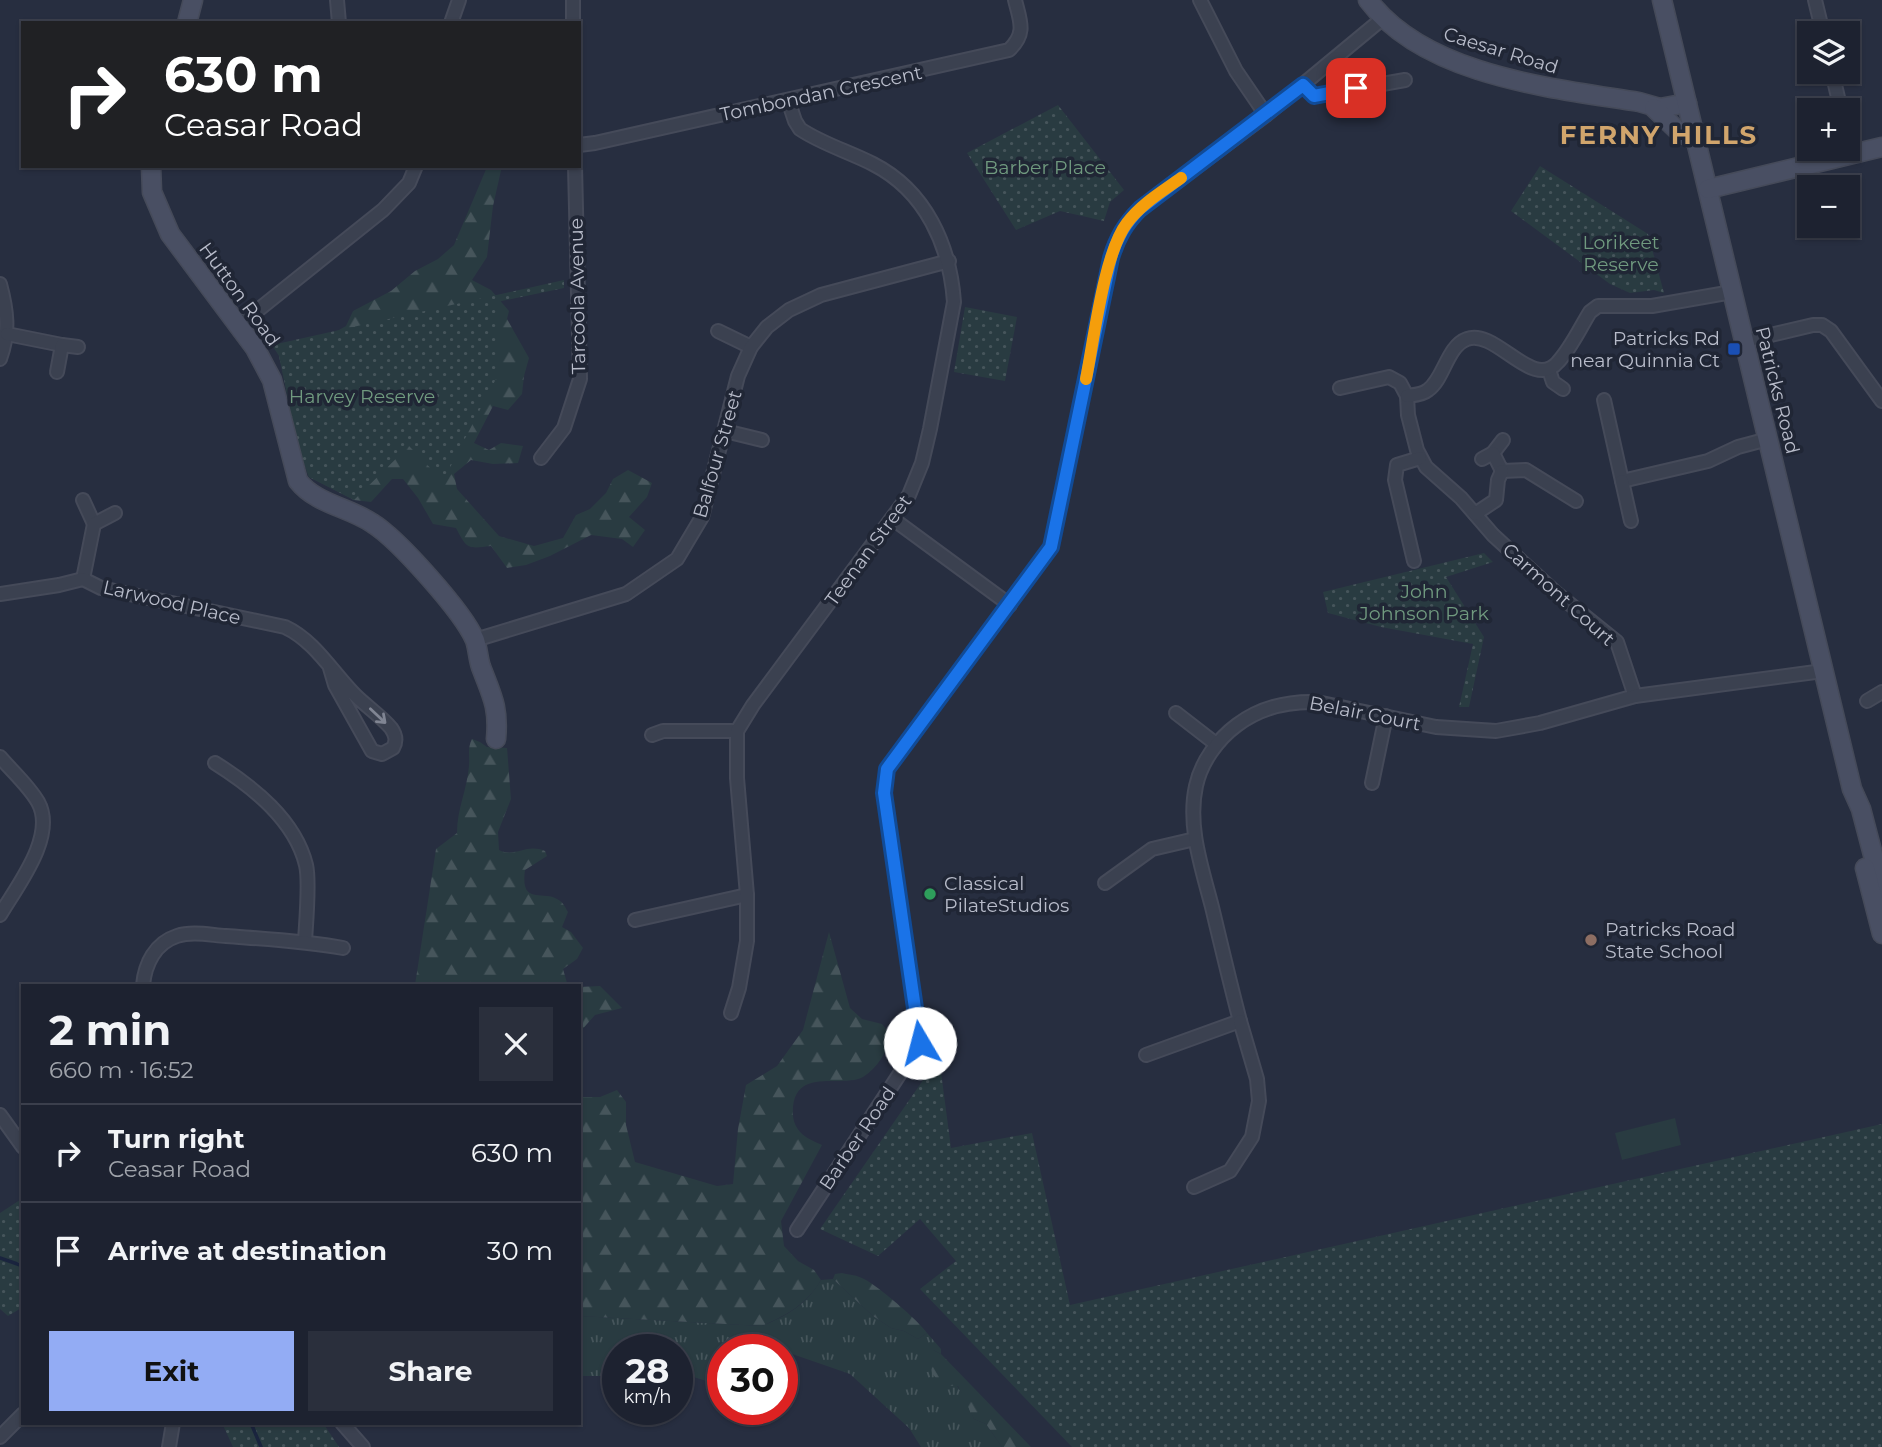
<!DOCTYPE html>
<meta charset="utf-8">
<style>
:root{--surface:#1d2230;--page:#2a2f3c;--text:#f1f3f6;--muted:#a0a4ab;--line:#3b3f4c;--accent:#93acf4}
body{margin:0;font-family:Montserrat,sans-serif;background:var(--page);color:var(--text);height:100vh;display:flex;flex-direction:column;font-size:26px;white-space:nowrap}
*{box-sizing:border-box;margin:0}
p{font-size:23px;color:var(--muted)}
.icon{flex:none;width:38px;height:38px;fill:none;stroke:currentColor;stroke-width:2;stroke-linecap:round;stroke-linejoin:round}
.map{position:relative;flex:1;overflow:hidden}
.details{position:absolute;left:21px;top:984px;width:560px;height:441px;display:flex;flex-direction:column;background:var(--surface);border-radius:0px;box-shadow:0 2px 5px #0004,0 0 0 2px var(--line)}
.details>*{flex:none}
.hud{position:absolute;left:21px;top:21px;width:560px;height:147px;border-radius:0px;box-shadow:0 2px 5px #0004,0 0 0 2px var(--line);background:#202124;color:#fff;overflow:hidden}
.fabs{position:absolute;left:1797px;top:21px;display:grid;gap:14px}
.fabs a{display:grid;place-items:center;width:63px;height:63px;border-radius:0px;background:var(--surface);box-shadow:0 2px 5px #0004,0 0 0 2px var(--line);font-size:35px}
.speed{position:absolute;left:602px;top:1334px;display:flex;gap:14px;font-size:35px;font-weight:700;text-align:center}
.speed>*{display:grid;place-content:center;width:91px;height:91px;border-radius:50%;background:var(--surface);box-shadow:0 2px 5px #0004,0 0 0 2px var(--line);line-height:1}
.speed small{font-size:18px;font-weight:400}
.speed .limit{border:10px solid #d22;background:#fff;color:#111}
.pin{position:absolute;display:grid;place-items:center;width:60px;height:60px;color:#fff;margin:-30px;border-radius:14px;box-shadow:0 4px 10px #0006}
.me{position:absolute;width:77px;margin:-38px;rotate:352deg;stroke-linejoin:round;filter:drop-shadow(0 0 5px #0008)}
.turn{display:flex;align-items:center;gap:24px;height:147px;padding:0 28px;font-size:32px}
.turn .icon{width:91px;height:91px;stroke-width:2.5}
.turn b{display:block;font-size:49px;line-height:60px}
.round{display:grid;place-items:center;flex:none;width:74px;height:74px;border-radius:0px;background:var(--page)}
.summary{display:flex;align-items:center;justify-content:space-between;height:119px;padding:0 28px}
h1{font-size:42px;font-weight:700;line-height:52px}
.action{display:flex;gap:14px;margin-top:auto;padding:14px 28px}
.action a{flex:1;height:80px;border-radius:0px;background:var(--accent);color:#111;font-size:28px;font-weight:700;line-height:80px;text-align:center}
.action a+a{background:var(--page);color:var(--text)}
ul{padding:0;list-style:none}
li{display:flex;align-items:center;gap:21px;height:98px;padding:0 28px;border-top:2px solid var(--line)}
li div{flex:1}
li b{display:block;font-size:26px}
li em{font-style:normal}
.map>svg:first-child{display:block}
.grass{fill:url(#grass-tufts)}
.forest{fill:url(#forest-firs)}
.park{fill:url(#park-dots)}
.pitch{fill:#293b41}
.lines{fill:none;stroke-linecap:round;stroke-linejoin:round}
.stream{stroke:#1a243e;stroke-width:3.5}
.street-casing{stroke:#454a59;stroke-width:16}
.secondary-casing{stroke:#454a59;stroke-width:21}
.street{stroke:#3b4150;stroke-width:12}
.secondary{stroke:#494f63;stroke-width:18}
.oneway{stroke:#808593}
.route-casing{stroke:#114b97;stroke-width:18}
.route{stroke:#1a73e8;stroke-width:12}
.slow{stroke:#f59e0b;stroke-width:12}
.transit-dot{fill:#1a4fb4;stroke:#202635;stroke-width:2.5}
.leisure-dot{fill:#2e9e5b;stroke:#202635;stroke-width:2.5}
.education-dot{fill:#8d6e63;stroke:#202635;stroke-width:2.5}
.labels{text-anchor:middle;stroke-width:7;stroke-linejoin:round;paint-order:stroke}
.street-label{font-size:19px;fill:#b8bcca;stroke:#202635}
.park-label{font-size:19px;fill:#709a7f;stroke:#202635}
.poi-label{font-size:19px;fill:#b8bcca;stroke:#202635;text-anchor:start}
.district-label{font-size:26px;font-weight:bold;letter-spacing:2px;fill:#d1a56c;stroke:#202635}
</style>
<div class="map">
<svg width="1882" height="1447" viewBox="0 0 1882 1447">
<defs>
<pattern id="grass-tufts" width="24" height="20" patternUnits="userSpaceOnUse" patternTransform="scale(1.75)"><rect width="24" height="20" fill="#293b41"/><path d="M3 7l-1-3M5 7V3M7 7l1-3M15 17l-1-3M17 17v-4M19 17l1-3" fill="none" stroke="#46555b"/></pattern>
<pattern id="forest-firs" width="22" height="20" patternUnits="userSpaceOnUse" patternTransform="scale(1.75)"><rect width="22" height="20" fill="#293b41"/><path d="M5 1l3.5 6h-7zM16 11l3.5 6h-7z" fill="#46555b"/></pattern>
<pattern id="park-dots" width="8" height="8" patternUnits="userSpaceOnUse" patternTransform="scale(1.75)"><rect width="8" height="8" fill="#293b41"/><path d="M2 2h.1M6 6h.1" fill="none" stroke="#46555b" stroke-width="1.8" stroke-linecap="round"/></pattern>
</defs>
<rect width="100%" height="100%" fill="#272e40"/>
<path class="grass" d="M833 1279 873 1316 891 1328 904 1331 918 1339 927 1333 941 1349V1354L933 1350 966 1399 974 1419 986 1424 1002 1447H921L909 1428 850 1374 772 1347 764 1346 762 1349H723V1386L677 1372V1349H618V1371L614 1376H582L579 1380V1316L762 1326C788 1315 806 1305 821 1280Z"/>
<g class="forest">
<path d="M502 166 493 206 487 257 472 280 491 290 509 311 507 319 529 358 524 376 522 394 508 410 493 406 474 443 489 450 501 443 523 446 518 463 493 464 471 460 454 474 457 489 499 536 534 546 563 538 576 515 590 509 606 493 613 479 628 470 652 483 647 497 629 517 645 530 633 547 622 539 591 535 550 556 526 565 507 568 491 546C467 549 467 549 456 528L433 524 418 498 403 479H392L371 502 354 500 309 477 299 450 279 356 330 335 346 326 353 311 391 291 415 271 438 259 454 245 487 167Z"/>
<path d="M472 739 480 742 487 747 507 748 511 799 498 832 499 850C516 858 526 843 545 851L547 856 525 870C520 906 543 890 557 899 563 902 565 907 568 912L562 927 571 932 583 948 577 959 563 969 567 983 574 985H415L436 849 457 833C457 809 467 790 469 766 470 756 467 749 472 739Z"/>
<path d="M829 932 850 1008 862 1019 882 1024 893 1038C885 1052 878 1068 863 1077 841 1089 790 1064 793 1116 795 1133 808 1139 822 1145L781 1221 784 1246 798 1261 814 1270 821 1280C807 1304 787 1315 762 1326L579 1316V1097H600L617 1090 626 1102V1125L635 1162 717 1186 733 1184 738 1129 746 1085 777 1066 803 1030Z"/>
<polygon points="600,986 622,1008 595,1015 579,1033 579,987"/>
<path d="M842 1273C850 1275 857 1275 864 1279 878 1286 918 1320 927 1333L918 1339 904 1331 891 1328 873 1316 833 1279 835 1274Z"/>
<polygon points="933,1350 941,1354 1031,1447 1002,1447 986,1424 974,1419 958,1386 942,1386 932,1373 929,1352"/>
</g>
<g class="park">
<polygon points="1058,105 1124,190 1110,202 1104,221 1060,211 1016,230 967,153"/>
<polygon points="1540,166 1648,234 1664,293 1654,290 1630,293 1610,284 1511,211"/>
<polygon points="564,280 564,288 497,302 498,375 443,481 409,446 354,500 309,477 299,450 279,356 272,345"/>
<polygon points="965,307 1017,317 1005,381 954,372"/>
<polygon points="1484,553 1493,562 1446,577 1484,637 1469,707 1459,707 1473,644 1381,627 1328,613 1323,592"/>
<polygon points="939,1057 951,1148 1032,1133 1070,1305 1882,1124 1882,1447 1072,1447 920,1289 956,1261 920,1219 878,1256 820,1229"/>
<polygon points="23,1198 23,1307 8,1316 0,1309 0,1213"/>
<polygon points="222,1423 323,1423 339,1447 233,1447"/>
</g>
<polygon class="pitch" points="1675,1118 1681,1145 1622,1160 1615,1133"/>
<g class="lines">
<g class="stream">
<polyline points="0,1258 23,1266"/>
<polyline points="251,1423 261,1447"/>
</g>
<defs>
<g id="street">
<polyline points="337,0 339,23"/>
<polyline points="573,0 573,23"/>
<polyline points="1200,0 1236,71 1266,115"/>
<polyline points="1815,0 1823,33"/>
<polyline points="451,23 459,0"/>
<polyline points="1832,72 1841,110"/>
<polyline points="1303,85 1314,96 1405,80"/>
<polyline points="1848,138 1852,154"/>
<path d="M579 145 595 143 1009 50C1027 33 1020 21 1015 0"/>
<path d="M0 284C7 310 10 332 0 359"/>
<polyline points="238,326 383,210 409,183 416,166"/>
<polyline points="718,331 751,347"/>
<polyline points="7,334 62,345"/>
<polyline points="1745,341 1813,325 1822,325 1831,331 1882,401"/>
<polyline points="1549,370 1553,382 1563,389"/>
<polyline points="57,372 62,345 78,347"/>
<polyline points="1340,388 1389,377 1400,383 1407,396 1408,415 1417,450 1426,467 1461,498 1493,535 1555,592 1617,642 1635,696"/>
<path d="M1407 396C1414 395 1422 395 1428 390 1444 379 1447 346 1467 339 1496 328 1533 392 1558 362 1571 348 1580 328 1590 312L1598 306H1652L1732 292"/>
<polyline points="1604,400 1622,481 1708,461 1738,447 1768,439"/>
<polyline points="725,431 762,440"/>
<polyline points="1493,453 1503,440"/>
<polyline points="541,458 564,428 580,379 575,166"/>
<polyline points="1482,459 1493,453 1502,471 1526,470 1576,501"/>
<polyline points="1622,481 1631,521"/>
<polyline points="83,500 94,524"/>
<polyline points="1475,514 1496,500 1498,480 1502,471"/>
<polyline points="893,519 1010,605"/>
<polyline points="1414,561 1395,480 1397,465 1420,458"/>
<polyline points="83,579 94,524 115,513"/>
<path d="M0 594 59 585 83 579 101 588 285 627C315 641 332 672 355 695 366 706 381 716 391 728 396 735 397 741 393 748L382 754 372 751 335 685 330 668"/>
<polyline points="475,640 626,594 677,559 702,517 738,376 751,347 767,327 789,310 821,295 949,261"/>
<polyline points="1867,701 1882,692"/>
<polyline points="1176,713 1216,744"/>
<polyline points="652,735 663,731 737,731"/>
<path d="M0 757C12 771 29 786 38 802 57 836 17 886 0 915"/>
<path d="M215 763C253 787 295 820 306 865 310 881 306 923 305 941"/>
<polyline points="1372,783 1386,716"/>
<polyline points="1105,883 1152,849 1195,839"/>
<polyline points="635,920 747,895"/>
<path d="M143 985C145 964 155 943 177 936 192 931 210 935 226 936 265 939 304 941 343 948"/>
<path d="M731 1013 739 988 747 941V895L737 778V731L753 705 909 495 922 463 930 429 954 302C950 246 926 191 873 164 850 152 822 144 800 129L795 121 788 100"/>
<path d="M1146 1055 1240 1021C1230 983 1221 945 1212 907 1202 868 1187 826 1196 786 1201 762 1218 739 1237 725 1261 707 1288 701 1317 702L1436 727 1496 731 1540 723 1635 696 1823 671"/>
<polyline points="0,1115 23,1147"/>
<polyline points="1194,1187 1230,1171 1252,1137 1259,1101 1257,1079 1240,1021"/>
<path d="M797 1230 920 1043 884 793 887 769 1051 547 1111 258C1117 238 1125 224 1140 209L1266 115 1382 19"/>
<polyline points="342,1423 363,1447"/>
<polyline points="0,1437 23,1414"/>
<polyline points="169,1447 173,1423"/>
</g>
<g id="secondary">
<path d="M1368 0C1425 76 1552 88 1639 102L1660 108 1687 103"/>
<polyline points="1662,0 1852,789 1861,809 1882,889"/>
<polyline points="187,23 193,0"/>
<polyline points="1654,108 1678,131 1696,141"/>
<path d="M151 166 152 192 170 234 255 348 272 380 298 481C316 504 348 507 372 523 398 539 463 612 475 640 478 649 478 658 481 667 492 696 499 707 496 739"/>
<polyline points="1708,189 1882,147"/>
<polyline points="1865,868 1882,934"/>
</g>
</defs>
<use href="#street" class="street-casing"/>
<use href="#secondary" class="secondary-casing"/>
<use href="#street" class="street"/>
<use href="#secondary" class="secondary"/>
</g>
<defs><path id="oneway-shaft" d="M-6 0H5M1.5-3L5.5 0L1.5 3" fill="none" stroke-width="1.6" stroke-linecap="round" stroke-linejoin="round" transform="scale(1.75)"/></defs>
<use class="oneway" href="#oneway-shaft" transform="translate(378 716) rotate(43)"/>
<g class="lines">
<defs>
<path id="route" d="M920 1043 884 793 887 769 1051 547 1111 258C1117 238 1125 224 1140 209L1303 85 1314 96 1356 88"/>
</defs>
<use href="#route" class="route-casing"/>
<use href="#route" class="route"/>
<path class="slow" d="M1086 379C1094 339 1104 253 1127 223 1141 204 1163 191 1181 178"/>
</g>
<rect class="transit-dot" x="1727" y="342" width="14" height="14" rx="3.5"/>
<circle class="leisure-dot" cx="930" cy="894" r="7"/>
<circle class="education-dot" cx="1591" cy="940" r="7"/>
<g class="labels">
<g class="street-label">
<text transform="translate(1501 50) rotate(17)" y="7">Caesar Road</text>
<text transform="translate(821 93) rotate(-12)" y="7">Tombondan Crescent</text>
<text transform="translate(240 294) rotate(54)" y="7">Hutton Road</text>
<text transform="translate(577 296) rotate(-91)" y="7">Tarcoola Avenue</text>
<text transform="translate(1778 390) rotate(76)" y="7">Patricks Road</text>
<text transform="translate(717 454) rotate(-74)" y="7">Balfour Street</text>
<text transform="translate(868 550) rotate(-54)" y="7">Teenan Street</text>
<text transform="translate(1559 594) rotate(42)" y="7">Carmont Court</text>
<text transform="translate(172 602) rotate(13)" y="7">Larwood Place</text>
<text transform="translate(1365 713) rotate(11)" y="7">Belair Court</text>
<text transform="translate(857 1138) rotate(-56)" y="7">Barber Road</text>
</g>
<g class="park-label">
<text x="1045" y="174">Barber Place</text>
<text x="1621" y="249">Lorikeet<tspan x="1621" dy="22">Reserve</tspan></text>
<text x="362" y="403">Harvey Reserve</text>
<text x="1424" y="598">John<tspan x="1424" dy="22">Johnson Park</tspan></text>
</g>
<g class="poi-label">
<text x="1720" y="345" text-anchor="end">Patricks Rd<tspan x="1720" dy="22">near Quinnia Ct</tspan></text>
<text x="944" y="890">Classical<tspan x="944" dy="22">PilateStudios</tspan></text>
<text x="1605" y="936">Patricks Road<tspan x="1605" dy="22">State School</tspan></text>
</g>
<g class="district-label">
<text x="1659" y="144">FERNY HILLS</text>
</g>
</g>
</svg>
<div class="fabs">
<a><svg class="icon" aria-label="layers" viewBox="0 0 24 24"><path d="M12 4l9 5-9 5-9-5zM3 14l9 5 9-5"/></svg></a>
<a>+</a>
<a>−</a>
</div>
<div class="speed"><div>28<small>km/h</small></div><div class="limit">30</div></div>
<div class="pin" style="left:1356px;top:88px;background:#d93025"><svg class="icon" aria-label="arrive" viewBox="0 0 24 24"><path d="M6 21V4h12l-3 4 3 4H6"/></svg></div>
<svg class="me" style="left:920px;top:1043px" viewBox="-20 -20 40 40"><circle r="19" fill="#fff"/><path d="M0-13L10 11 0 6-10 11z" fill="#1a73e8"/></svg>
<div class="hud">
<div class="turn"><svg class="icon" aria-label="right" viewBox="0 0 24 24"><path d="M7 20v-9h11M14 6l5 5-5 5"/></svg><div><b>630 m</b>Ceasar Road</div></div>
</div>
<section class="details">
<div class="summary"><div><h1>2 min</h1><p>660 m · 16:52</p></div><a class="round"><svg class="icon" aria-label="close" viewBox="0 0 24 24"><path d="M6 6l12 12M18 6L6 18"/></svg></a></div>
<ul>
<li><svg class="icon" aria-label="right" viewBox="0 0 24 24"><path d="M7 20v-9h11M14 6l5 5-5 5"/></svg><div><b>Turn right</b><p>Ceasar Road</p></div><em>630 m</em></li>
<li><svg class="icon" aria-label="arrive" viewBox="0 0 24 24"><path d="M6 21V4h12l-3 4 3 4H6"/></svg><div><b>Arrive at destination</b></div><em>30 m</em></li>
</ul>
<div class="action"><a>Exit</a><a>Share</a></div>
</section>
</div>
